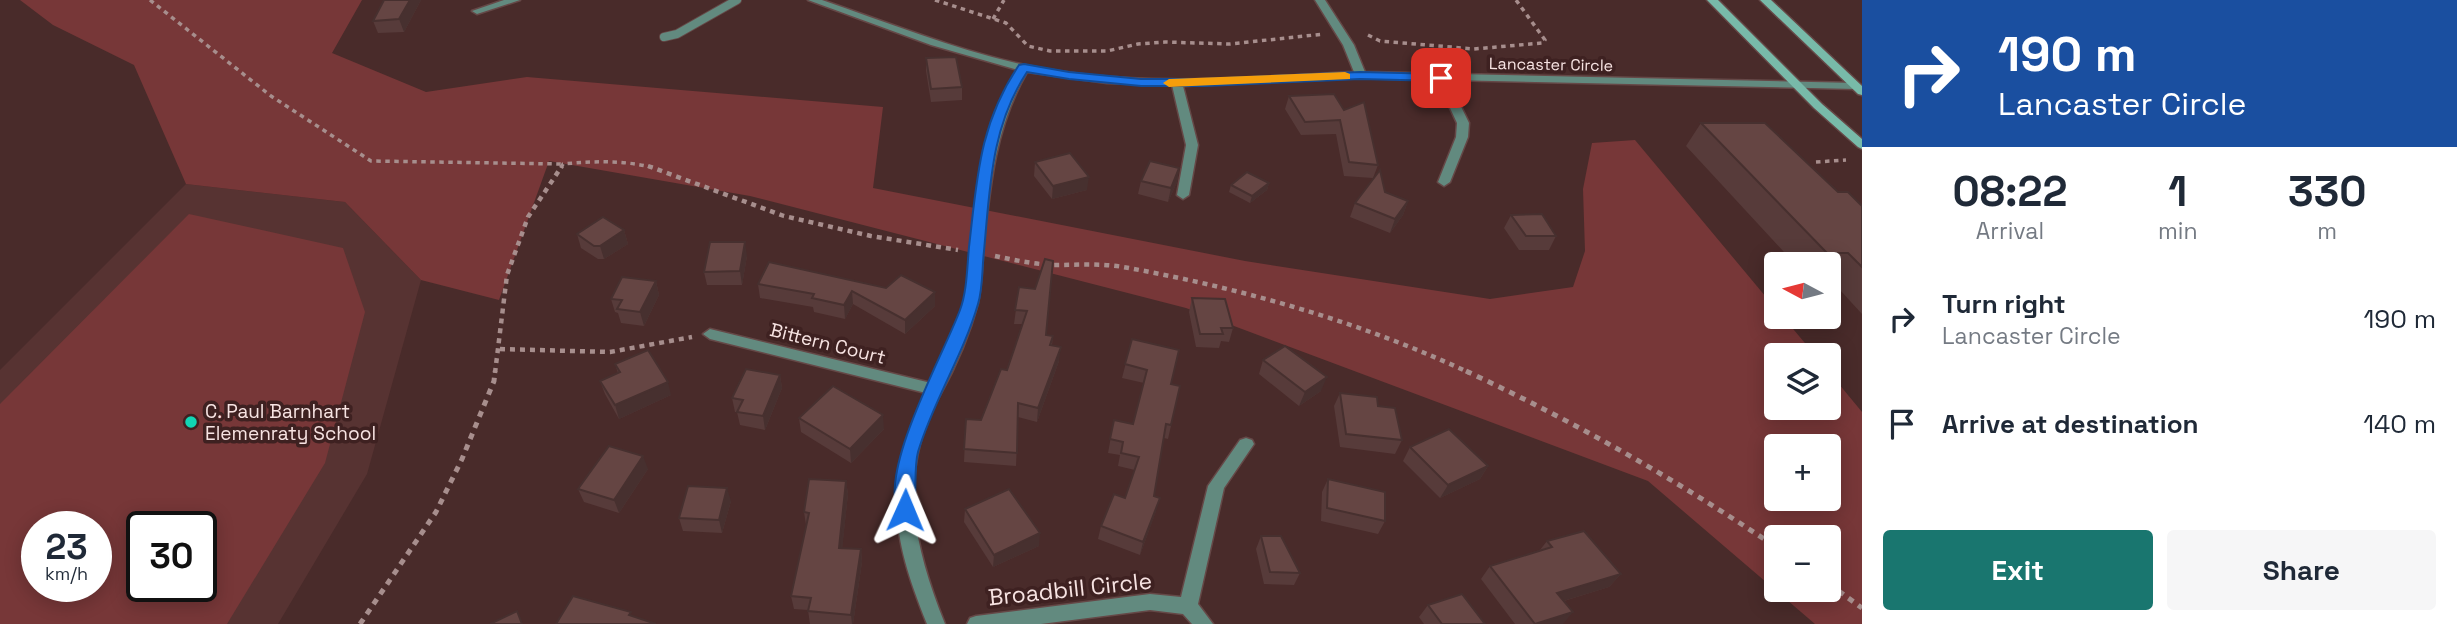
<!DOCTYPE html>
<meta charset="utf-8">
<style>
:root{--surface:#fff;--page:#f6f6f7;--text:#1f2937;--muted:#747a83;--accent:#19766f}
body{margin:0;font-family:"Space Grotesk",sans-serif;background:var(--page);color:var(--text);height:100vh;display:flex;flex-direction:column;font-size:26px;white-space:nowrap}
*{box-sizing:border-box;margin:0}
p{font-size:23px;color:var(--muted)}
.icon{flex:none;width:38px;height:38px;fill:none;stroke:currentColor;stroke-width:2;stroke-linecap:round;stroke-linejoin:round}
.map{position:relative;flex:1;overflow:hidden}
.details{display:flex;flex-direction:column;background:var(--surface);width:595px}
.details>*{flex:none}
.banner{background:#1a4fa0;color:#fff;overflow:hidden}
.needle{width:46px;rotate:277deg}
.fabs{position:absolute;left:1764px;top:252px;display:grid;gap:14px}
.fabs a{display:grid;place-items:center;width:77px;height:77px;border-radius:7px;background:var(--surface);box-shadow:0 4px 18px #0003;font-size:35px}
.speed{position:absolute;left:21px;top:511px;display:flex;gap:14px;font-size:35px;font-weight:700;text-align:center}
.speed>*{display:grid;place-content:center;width:91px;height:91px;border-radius:50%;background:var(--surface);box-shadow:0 4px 18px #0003;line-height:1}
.speed small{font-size:18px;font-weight:400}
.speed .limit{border:4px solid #111;border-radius:10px;background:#fff;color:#111}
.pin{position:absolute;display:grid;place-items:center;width:60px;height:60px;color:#fff;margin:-30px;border-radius:14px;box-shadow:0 4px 10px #0006}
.me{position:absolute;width:77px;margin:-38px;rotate:1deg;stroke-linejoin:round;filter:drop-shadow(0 0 5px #0008)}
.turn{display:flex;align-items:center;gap:24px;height:147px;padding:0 21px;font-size:32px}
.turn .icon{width:91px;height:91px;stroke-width:2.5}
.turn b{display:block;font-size:49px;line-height:60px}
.eta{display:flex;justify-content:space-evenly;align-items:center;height:119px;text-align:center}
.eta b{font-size:42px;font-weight:800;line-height:49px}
.cta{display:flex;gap:14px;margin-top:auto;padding:14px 21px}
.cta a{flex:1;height:80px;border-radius:7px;background:var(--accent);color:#fff;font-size:28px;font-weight:800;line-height:80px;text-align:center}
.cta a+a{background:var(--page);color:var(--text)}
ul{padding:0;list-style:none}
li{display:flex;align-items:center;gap:21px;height:105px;padding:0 21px}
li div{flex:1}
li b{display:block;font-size:26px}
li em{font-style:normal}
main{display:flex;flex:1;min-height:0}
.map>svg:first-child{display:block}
.built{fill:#573332;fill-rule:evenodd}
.green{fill:#773738;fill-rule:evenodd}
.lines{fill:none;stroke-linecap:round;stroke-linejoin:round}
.service-casing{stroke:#654847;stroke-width:10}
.minor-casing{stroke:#654847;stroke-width:3}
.secondary-casing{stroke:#654847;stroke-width:3}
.path-far2{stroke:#a78e8d;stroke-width:3.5;stroke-dasharray:4.5 4.5;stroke-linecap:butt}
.path-far1{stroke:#a78e8d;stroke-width:4.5;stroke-dasharray:5 5;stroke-linecap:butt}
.path{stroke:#a78e8d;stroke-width:5;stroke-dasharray:6 6;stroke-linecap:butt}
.service{stroke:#628a7f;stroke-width:8}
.minor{fill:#628a7f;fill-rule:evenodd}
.secondary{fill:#78baa9;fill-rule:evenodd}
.wall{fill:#573b3a}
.shaded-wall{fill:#47302f}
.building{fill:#654543;stroke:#47302f;stroke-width:2}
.route{fill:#1a73e8;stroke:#114b97;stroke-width:2}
.slow{fill:#f59e0b}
.poi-dot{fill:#12d5b4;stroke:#3e2121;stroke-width:2.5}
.labels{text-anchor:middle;stroke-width:7;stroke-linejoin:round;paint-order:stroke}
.far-street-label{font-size:16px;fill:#f7e3e2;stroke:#3e2121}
.street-label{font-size:19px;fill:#f7e3e2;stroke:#3e2121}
.poi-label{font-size:19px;fill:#f7e3e2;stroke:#3e2121;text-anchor:start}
.near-street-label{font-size:23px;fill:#f7e3e2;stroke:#3e2121}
</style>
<main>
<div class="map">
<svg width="1862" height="624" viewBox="0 0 1862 624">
<rect width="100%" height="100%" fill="#492b2a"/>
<path class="built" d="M186 184 345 202 421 280 367 474 278 624H0V370ZM37 527H96V586H37ZM142 527H201V586H142Z"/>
<g class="green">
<path d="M20 0H362L332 53 426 92 527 77 883 107 873 188 1245 261 1490 299 1573 287 1585 251 1583 189 1592 143 1635 140 1776 309V317H1783L1815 355H1776V408H1829V372L1862 412V624H1815L1648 481 1186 308 750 196 549 161 499 300 421 280 345 202 186 184 134 65 53 25ZM1776 446H1829V499H1776ZM1776 537H1829V590H1776Z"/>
<path d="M189 214 343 248 365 312 325 463 227 624H0V404ZM37 527H96V586H37ZM142 527H201V586H142Z"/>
</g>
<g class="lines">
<defs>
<polyline id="service" points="664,37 677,34 737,0"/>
<g id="minor">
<polygon points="504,0 520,0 477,14 472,11"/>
<path d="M808 0H822C889 23 956 50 1025 65 1133 88 1245 78 1354 72L1343 45 1315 0H1325L1354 45 1365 72 1856 83 1861 86 1856 89 1448 80 1469 123 1468 137 1450 182 1444 186 1438 182 1456 137 1457 123 1437 80 1360 78 1183 86 1198 145 1189 195 1183 199 1177 195 1186 145 1172 85 1107 83 1027 72C996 126 990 183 984 245 982 263 982 284 978 303 970 333 955 368 940 395 896 472 914 547 945 624H927C890 532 884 485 926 393L710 339 703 334 710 329 931 383C943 357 956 331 964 303 969 283 969 260 971 239 978 176 985 125 1018 70L931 45Z"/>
<polygon points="1246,438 1252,440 1254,444 1224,488 1198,604 1213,624 1192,624 1183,614 1150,610 1041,624 967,624 970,618 976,616 1150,594 1181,597 1208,486 1240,440"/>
</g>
<g id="secondary">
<polygon points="1707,0 1718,0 1822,104 1862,139 1862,149 1858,147 1814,108"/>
<polygon points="1760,0 1771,0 1862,86 1862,95 1858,94"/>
</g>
</defs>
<use href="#service" class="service-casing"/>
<use href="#minor" class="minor-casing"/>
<use href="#secondary" class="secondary-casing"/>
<g class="path-far2">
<polyline points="150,0 271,96 371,161 562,164"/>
<polyline points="935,0 1006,23 1028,46 1050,51 1107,51 1138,44 1165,42 1230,44 1324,34"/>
<polyline points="993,19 1004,0"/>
<polyline points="1368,35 1380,41 1474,49 1542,43 1545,40 1516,0"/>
<polyline points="1816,162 1846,160"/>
<path d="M561 168 563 164C595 161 624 160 655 168"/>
</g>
<g class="path-far1">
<polyline points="648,166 784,216 871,236 958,250"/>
<path d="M995 256C1014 260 1033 264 1053 265 1076 265 1100 263 1123 267 1241 288 1361 322 1470 373"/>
<polyline points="500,349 610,352 692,337"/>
<polyline points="495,373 507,275 528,217 562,166"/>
</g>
<g class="path">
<path d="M1466 371C1577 423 1675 479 1776 547"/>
<polyline points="1829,584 1862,608"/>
<polyline points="360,624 436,512 462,459 494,381 495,371"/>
</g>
<use href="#service" class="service"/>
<use href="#minor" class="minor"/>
<use href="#secondary" class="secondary"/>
</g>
<g class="wall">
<polygon points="421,0 404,32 378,33 373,21"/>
<polygon points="926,58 962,87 962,100 931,102 926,71"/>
<polygon points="1334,94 1378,165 1373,178 1344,176 1336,134 1301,135 1285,109 1289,96"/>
<polygon points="1701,123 1838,192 1862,206 1862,314 1829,278 1829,264 1795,264 1686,146"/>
<polygon points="1035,162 1087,190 1052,199 1034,176"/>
<polygon points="1179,168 1177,182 1168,202 1138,194 1141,181"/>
<polygon points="1269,183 1267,190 1250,203 1229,192 1231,185"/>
<polygon points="1385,192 1408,201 1403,215 1390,233 1350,217 1355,203"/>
<polygon points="1511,215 1556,236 1549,250 1519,250 1504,228"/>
<polygon points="624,230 628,244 604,259 598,259 581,248 577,234"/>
<polygon points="747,256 742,285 707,285 704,272"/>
<polygon points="656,281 659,295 644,326 621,323 618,313 615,312 611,299"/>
<polygon points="758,284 886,288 935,292 935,306 905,334 853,304 845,319 814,312 813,307 760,298"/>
<polygon points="1019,287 1046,335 1053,336 1052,345 1059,361 1037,422 1018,417 1016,466 964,462 966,419 981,420 1007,370 1023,324 1014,324"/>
<polygon points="1192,298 1233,328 1229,342 1221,341 1219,348 1196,347 1189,312"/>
<polygon points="1132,339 1171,384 1180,386 1168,439 1164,438 1154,496 1156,511 1140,555 1098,539 1101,526 1125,498 1135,470 1118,466 1120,455 1108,453 1114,420 1133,424 1144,383 1122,378"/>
<polygon points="1263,360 1321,391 1299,406 1259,374"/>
<polygon points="615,364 671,395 619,419 605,394 600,381 618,373"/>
<polygon points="780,375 782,388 765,430 740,425 737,412 735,412 732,398"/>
<polygon points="1340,393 1378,406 1402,440 1395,454 1340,447 1334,406"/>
<polygon points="799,418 884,429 851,463 801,432"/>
<polygon points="1410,447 1488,466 1480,479 1440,498 1403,461"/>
<polygon points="648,469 619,513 584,502 578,489"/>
<polygon points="1328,479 1385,521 1378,534 1321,521 1322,492"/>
<polygon points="846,481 848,494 842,548 861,549 862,562 853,624 810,624 808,610 794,609 791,596 806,525 804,512"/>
<polygon points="731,501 722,533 683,531 679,518"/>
<polygon points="965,509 1039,546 993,567 964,522"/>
<polygon points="1261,536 1300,573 1294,585 1264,584 1256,549"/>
<polygon points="1547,541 1621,574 1609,587 1564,601 1563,624 1515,624 1481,579 1490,566 1540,550"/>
<polygon points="1428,605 1485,624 1424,624 1419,617"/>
</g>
<g class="shaded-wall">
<polygon points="410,0 421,0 404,32 399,19"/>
<polygon points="1179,168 1177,182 1168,202 1171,188"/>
<polygon points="1089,177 1087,190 1052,199 1053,186"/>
<polygon points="1269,183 1267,190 1250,203 1252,196"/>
<polygon points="1408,201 1403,215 1390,233 1395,219"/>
<polygon points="624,230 628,244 604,259 600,246"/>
<polygon points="745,242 747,256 742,285 740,271"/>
<polygon points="656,281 659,295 644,326 640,312"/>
<polygon points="852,291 853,304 845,319 844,305"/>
<polygon points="935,292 935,306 905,334 905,320"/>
<polygon points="1061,347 1059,361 1037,422 1038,408"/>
<polygon points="780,375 782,388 765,430 763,416"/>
<polygon points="1327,377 1321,391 1299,406 1305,392"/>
<polygon points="668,382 671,395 619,419 615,405"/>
<polygon points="883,415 884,429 851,463 850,449"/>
<polygon points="643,456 648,469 619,513 614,500"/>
<polygon points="1488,466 1480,479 1440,498 1448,485"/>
<polygon points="846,481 848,494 841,561 839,548"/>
<polygon points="727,488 731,501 722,533 719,520"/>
<polygon points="1160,498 1156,511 1140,555 1143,542"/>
<polygon points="1040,533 1039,546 993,567 994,555"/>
<polygon points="861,549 862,562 853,624 852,624 851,615"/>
<polygon points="1621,574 1609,587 1547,606 1557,593"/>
<polygon points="1573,612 1563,624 1537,624"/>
</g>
<g class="building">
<polygon points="384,0 410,0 399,19 373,21"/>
<polygon points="956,57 962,87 931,89 926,58"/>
<polygon points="1334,94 1344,110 1364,102 1378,165 1349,162 1340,120 1305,122 1289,96"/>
<polygon points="1701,123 1765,123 1838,192 1848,192 1862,206 1862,267 1848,253 1827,253"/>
<polygon points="1070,153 1089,177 1053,186 1035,162"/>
<polygon points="1150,161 1179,168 1171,188 1141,181"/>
<polygon points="1380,170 1385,192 1408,201 1395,219 1355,203"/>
<polygon points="1247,172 1269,183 1252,196 1231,185"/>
<polygon points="1542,214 1556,236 1526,236 1511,215"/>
<polygon points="603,217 624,230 600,246 594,246 577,234"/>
<polygon points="710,242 745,242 740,271 704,272"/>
<polygon points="1045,259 1053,261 1046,335 1053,336 1050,345 1061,347 1038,408 1018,403 1017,453 964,449 966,419 981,420 1001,369 1007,370 1027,311 1015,310 1019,287 1035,289"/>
<polygon points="769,262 886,288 901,275 935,292 905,320 852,291 844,305 812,298 814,294 758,284"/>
<polygon points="622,277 656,281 640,312 617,309 622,300 611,299"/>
<polygon points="1192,298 1225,299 1233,328 1221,328 1223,334 1200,334"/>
<polygon points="1132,339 1179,350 1171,384 1180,386 1171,425 1166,424 1154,496 1160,498 1143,542 1101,526 1114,494 1125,498 1139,457 1121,453 1123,442 1110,439 1114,420 1133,424 1147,370 1125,364"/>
<polygon points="1285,346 1327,377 1305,392 1263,360"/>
<polygon points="648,350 668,382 615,405 600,381 620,372 615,364"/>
<polygon points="746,369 780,375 763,416 737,412 743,400 732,398"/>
<polygon points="833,386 883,415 850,449 799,418"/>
<polygon points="1340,393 1377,397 1378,406 1395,408 1402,440 1346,434"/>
<polygon points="1449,429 1488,466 1448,485 1410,447"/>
<polygon points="609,446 643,456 614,500 578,489"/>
<polygon points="809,479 846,481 839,548 861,549 851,615 808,611 811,598 791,596 809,513 804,512"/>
<polygon points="1328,479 1385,492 1385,521 1327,508"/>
<polygon points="688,486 727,488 719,520 679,518"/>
<polygon points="1009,489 1040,533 994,555 965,509"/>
<polygon points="1584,531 1621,574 1557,593 1573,612 1535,624 1490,566 1552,547 1547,541"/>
<polygon points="1261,536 1281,536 1300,573 1270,572"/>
<polygon points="1462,594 1485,624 1442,624 1428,605"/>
<polygon points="573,596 631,612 629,615 656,624 556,624"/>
<polygon points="517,611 522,624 490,624"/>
</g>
<path class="route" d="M1024 64 1069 72 1141 79H1205L1360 72 1441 74 1448 78 1441 81 1360 79 1205 86H1141L1069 79 1027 72C991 127 990 187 984 251 982 268 983 288 978 304 963 356 933 401 918 452 913 470 918 502 912 515L905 518 899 515C877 472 943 356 960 310 967 291 967 268 969 247 977 179 979 124 1019 65Z"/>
<polygon class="slow" points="1345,72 1350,74 1350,79 1169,87 1163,83 1169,79"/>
<circle class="poi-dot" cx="191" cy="422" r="7"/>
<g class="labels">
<g class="far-street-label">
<text transform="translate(1551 64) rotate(1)" y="6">Lancaster Circle</text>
</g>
<g class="street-label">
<text transform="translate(828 343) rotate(14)" y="7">Bittern Court</text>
</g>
<g class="poi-label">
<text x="205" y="418">C. Paul Barnhart<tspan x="205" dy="22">Elemenraty School</tspan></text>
</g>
<g class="near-street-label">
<text transform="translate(1070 589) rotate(-6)" y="8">Broadbill Circle</text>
</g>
</g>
</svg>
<div class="fabs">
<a><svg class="needle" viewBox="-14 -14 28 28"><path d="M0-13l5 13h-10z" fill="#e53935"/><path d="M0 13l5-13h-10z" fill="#747a83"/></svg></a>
<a><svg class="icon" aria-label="layers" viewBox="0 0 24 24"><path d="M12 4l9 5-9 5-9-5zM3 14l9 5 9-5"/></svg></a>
<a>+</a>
<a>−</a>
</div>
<div class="speed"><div>23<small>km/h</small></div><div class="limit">30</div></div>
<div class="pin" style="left:1441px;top:78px;background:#d93025"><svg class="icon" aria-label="arrive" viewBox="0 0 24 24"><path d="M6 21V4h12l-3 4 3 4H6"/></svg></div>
<svg class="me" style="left:905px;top:510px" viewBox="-20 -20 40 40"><path d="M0-17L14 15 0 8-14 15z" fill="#1a73e8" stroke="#fff" stroke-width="4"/></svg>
</div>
<section class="details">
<div class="banner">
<div class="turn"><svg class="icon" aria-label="right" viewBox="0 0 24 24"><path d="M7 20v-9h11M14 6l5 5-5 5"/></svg><div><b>190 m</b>Lancaster Circle</div></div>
</div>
<div class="eta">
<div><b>08:22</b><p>Arrival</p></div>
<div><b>1</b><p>min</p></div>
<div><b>330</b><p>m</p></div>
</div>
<ul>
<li><svg class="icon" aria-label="right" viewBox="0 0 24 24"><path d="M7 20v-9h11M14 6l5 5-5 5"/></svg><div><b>Turn right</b><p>Lancaster Circle</p></div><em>190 m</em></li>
<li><svg class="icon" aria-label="arrive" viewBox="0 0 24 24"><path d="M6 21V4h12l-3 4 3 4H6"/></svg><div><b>Arrive at destination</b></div><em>140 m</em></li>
</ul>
<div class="cta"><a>Exit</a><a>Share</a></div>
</section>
</main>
